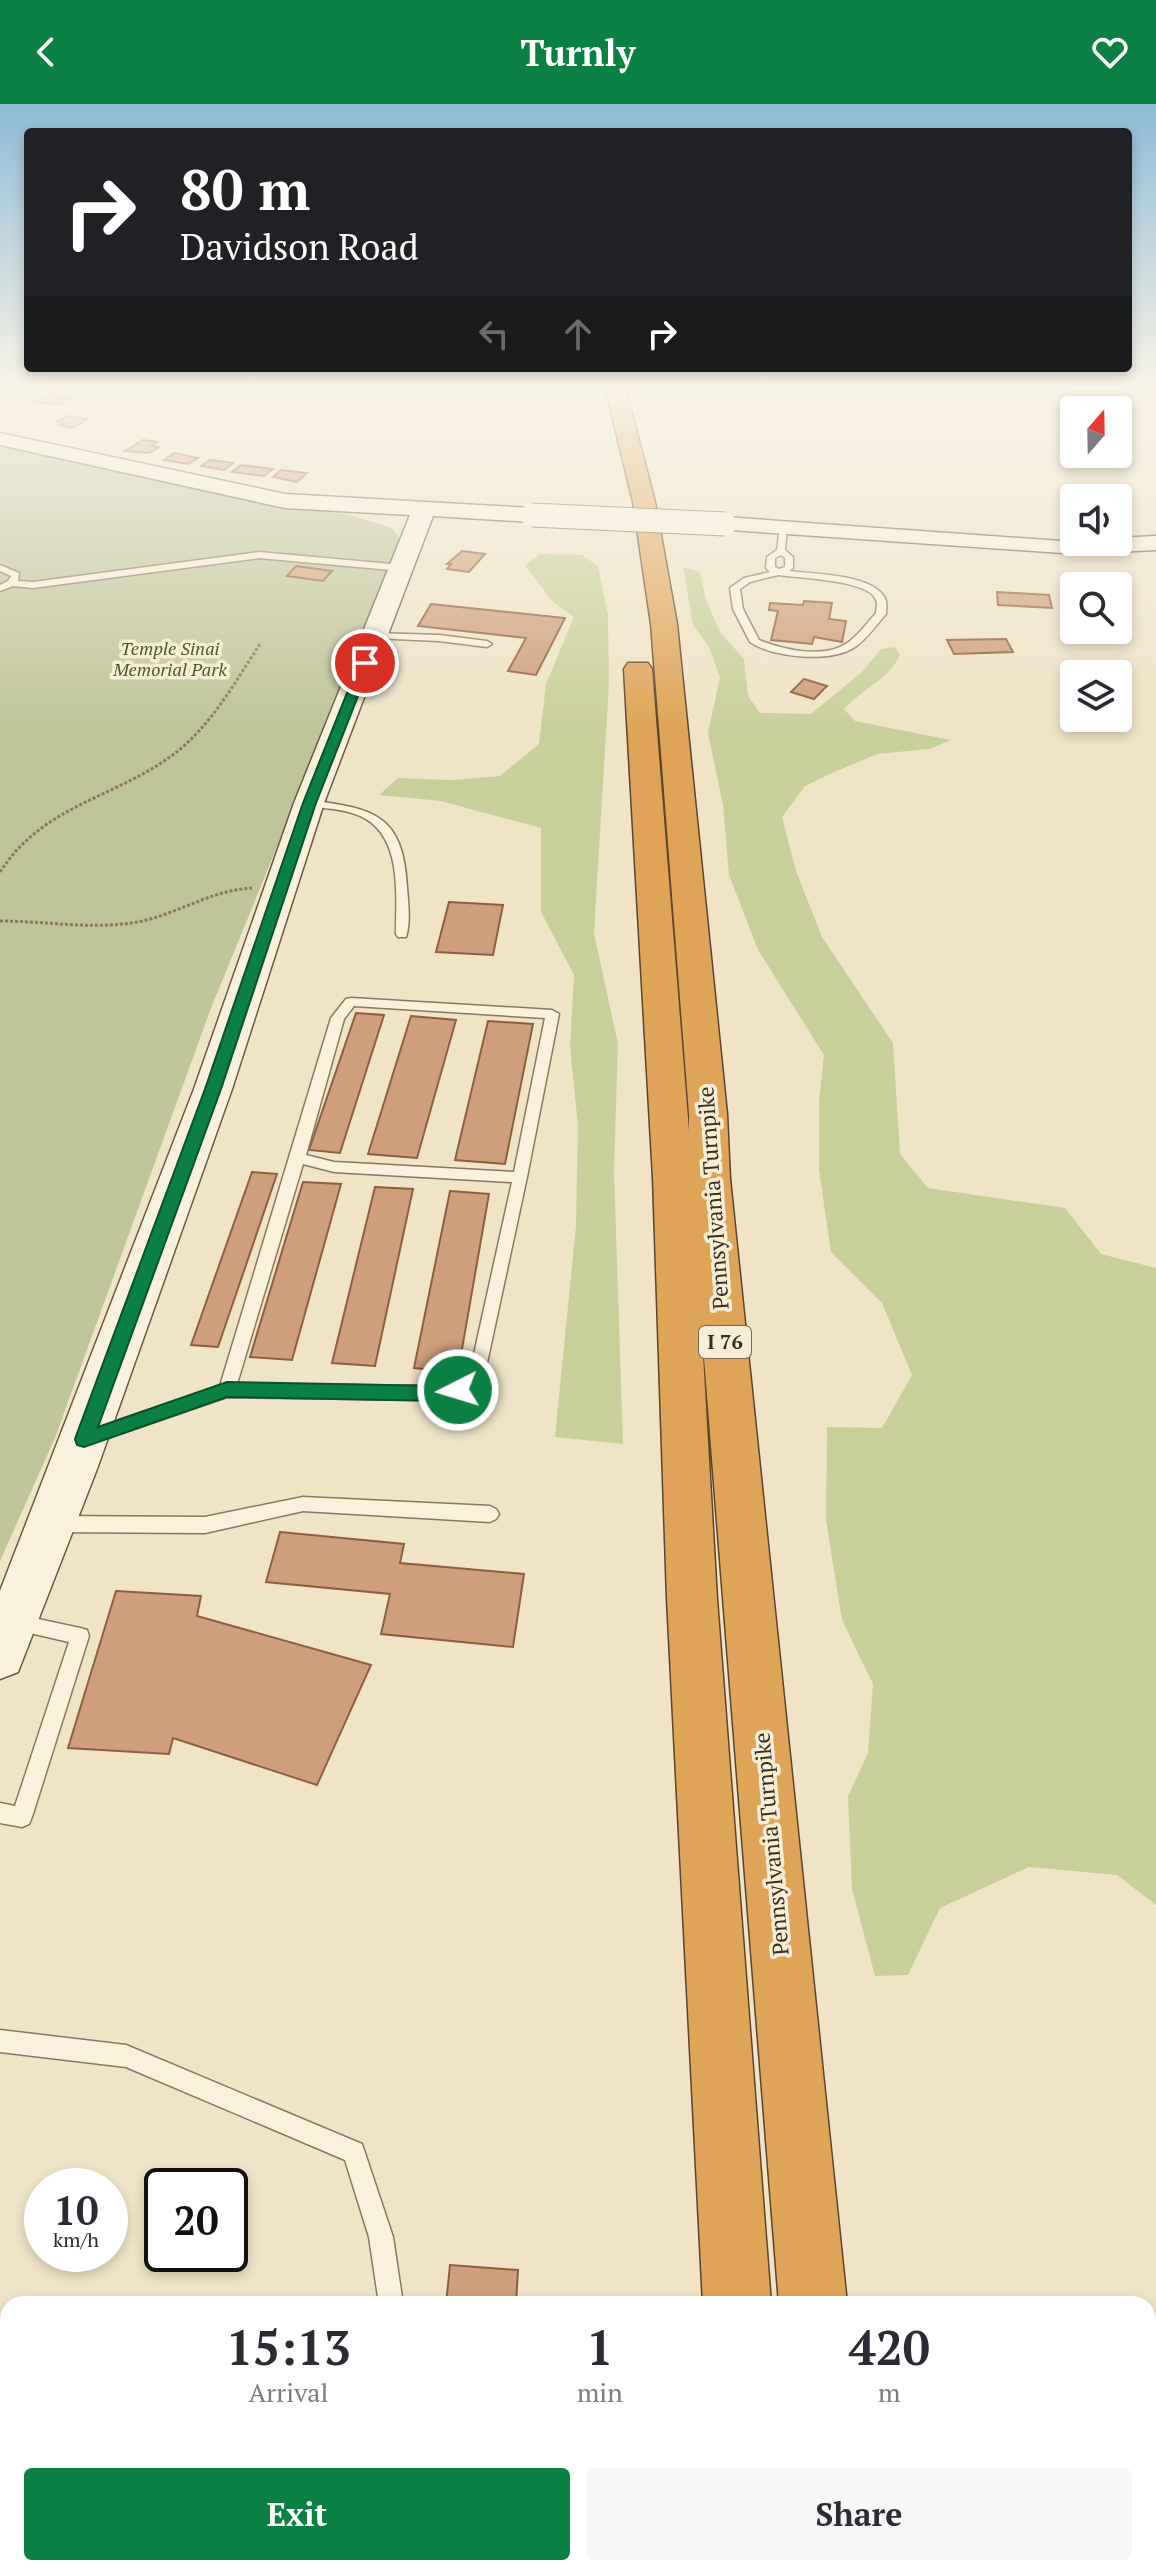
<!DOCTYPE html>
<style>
:root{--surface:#fff;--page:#f7f7f7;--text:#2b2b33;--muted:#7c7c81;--accent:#0b8043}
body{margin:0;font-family:"PT Serif",serif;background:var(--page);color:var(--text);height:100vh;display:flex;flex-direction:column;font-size:30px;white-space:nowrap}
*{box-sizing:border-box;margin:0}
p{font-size:26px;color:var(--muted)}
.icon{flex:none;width:44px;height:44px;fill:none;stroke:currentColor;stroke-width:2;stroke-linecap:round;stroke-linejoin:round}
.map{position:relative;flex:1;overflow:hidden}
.drawer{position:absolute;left:0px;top:2192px;width:1156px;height:280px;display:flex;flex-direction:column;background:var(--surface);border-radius:24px 24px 0 0;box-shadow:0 4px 12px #0003}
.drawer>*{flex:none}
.banner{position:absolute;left:24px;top:24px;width:1108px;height:244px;border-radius:8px;box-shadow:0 4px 12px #0003;background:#202124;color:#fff;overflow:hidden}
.needle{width:52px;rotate:20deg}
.buttons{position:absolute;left:1060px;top:292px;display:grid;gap:16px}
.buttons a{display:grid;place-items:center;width:72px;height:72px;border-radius:8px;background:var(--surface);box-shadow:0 4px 12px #0003;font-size:40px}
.speed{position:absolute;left:24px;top:2064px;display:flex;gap:16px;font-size:40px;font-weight:700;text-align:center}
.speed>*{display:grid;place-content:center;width:104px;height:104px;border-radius:50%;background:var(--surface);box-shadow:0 4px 12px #0003;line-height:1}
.speed small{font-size:20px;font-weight:400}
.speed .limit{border:4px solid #111;border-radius:12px;background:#fff;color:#111}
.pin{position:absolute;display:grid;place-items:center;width:68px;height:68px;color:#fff;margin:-34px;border:4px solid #fff;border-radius:50%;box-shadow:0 2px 8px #0007}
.me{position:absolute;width:88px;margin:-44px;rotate:265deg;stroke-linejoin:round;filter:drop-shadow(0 0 6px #0008)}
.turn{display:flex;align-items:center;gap:28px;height:168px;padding:0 24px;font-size:36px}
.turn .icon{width:104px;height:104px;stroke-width:2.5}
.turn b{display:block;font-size:56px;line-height:68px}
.lanes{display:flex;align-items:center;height:76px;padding:0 24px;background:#0003;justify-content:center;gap:40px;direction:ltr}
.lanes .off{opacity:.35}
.eta{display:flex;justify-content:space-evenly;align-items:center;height:136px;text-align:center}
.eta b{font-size:48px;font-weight:700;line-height:56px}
.button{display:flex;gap:16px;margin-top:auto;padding:16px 24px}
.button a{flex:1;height:92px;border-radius:8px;background:var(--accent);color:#fff;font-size:32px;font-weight:700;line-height:92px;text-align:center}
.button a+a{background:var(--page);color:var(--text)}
header{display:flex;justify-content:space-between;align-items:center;height:104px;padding:0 24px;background:var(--accent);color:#fff;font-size:36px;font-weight:700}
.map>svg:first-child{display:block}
.green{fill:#c9cf9b}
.cemetery{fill:#bfc49a}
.building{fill:#cf9f7d;stroke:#8d5f41;stroke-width:2}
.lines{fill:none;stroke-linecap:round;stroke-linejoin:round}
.lane-casing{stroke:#8d765c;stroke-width:3}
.street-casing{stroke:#8d765c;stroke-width:3}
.secondary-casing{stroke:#6f573f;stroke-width:3}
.highway-casing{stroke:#5b4430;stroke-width:3}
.path{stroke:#8d765c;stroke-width:3;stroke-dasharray:3 2;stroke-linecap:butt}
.lane{fill:#faf1dc;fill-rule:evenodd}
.street{fill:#faf1dc;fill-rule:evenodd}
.secondary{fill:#faf1dc;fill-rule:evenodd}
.highway{fill:#e0a458;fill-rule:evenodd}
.secondary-bridge-casing{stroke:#6f573f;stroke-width:25;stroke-linecap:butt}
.secondary-bridge{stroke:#faf1dc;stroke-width:23}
.route{fill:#0b8043;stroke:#07532c;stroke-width:2}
.labels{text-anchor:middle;stroke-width:7;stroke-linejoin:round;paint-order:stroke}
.far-park-label{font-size:18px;font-style:italic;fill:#4d5a26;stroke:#f7eed8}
.shield{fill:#f7eed8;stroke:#756857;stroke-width:2}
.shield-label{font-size:20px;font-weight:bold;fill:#3d2e20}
.street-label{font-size:22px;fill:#3d2e20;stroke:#f7eed8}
</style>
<header><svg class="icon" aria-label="back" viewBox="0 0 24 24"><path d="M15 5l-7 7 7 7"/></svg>Turnly<svg class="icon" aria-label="heart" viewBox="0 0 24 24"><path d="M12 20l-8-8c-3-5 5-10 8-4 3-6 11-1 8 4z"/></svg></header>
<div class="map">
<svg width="1156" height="2472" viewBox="0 0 1156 2472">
<rect width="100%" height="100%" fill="#f0e4c8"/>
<g class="green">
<polygon points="540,450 582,451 598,462 608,511 609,579 594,829 618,940 614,1066 623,1340 555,1333 576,1122 578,1022 570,943 574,871 541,808 541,724 441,697 379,691 398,674 452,676 500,672 539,640 546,580 574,513 553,498 525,461"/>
<path d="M683 463 700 468 706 496 720 528 744 555 748 592 760 609 811 610 862 568 881 545 895 543 900 551C890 574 861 586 844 605L855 617 951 636 929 645 877 650 834 668 805 682 782 713 796 767 822 833 893 939 900 1050 928 1084 1065 1104 1101 1150 1156 1164V1801L1117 1771 1029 1763 940 1804 908 1871 875 1872 852 1785 848 1692 868 1649 873 1580 842 1516 826 1416 827 1323 882 1324 912 1271 882 1199 831 1148 819 1066V997L824 951 758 846 729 771 723 701 708 629 720 573 709 543 693 521Z"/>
<polygon points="1148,2267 1156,2271 1156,2472 916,2472 916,2464 1148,2464"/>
</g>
<polygon class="cemetery" points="0,341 213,388 350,411 392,424 402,438 211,904 55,1334 0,1457"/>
<g class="building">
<polygon points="182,279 209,279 213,280 208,286 177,285"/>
<polygon points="48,290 71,293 58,301 35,298"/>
<polygon points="68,312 87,315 72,324 59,321 64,319 57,318"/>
<polygon points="143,336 157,338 152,342 159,343 149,349 125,347"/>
<polygon points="174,349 198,354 188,360 164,356"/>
<polygon points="210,356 233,359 224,366 201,362"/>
<polygon points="241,361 273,365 264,372 232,368"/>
<polygon points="281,366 307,369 297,378 273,373"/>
<polygon points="462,447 485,450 469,468 447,465 451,460 447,460"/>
<polygon points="296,462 332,467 323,477 287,472"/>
<polygon points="997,488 1049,491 1052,504 998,501"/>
<polygon points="804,497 832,499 829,515 846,517 842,538 814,533 812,540 771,536 778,507 769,506 770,499 803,501"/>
<polygon points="431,500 565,514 536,571 508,567 526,534 418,522"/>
<polygon points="1006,535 1013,548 954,550 947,536"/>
<polygon points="804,575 827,582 814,595 791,588"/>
<polygon points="449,798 503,801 493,851 436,848"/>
<polygon points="356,909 384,911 340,1049 309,1046"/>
<polygon points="411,912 456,916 417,1054 368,1050"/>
<polygon points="488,917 533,920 505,1060 455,1056"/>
<polygon points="252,1068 277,1070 218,1243 191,1241"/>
<polygon points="303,1078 341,1080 292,1256 250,1253"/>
<polygon points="375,1083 413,1085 375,1262 332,1259"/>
<polygon points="450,1087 489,1090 458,1268 414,1264"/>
<polygon points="280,1428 404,1440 400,1459 524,1470 513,1543 381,1530 390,1490 266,1478"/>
<polygon points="116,1487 201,1492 197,1512 371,1561 317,1681 173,1634 169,1650 68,1644"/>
<polygon points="450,2161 518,2166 516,2200 446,2200"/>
</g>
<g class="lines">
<defs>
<g id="lane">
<path d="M780 422 787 424 785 446 793 453V464L789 467C812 470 878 470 886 497 887 501 886 506 886 510 876 521 867 535 855 543 831 559 773 554 750 538L733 505 730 484 744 474 770 468 766 464 767 453 777 446ZM781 451 785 454V463L779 465 775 463V454ZM778 471C798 474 870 476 876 496 878 500 876 505 876 509 868 518 860 529 850 537 827 556 784 546 759 536L743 505 740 485 750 478Z"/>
<polygon points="259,448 402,461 406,464 402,467 259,454 33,484 13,482 0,487 0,481 8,477 11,472 0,467 0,461 19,469 18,477 33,478"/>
<polygon points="375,529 439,531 487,537 492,540 487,543 439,537 372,534 372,530"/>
<path d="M309 696C373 705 403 709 407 783 408 798 411 818 406 833H398L396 830C396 791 403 731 360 712 343 704 323 705 305 701L303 699Z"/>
<path d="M351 894 552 906 559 910 527 1073 481 1287 441 1296 227 1293 93 1339 87 1337 85 1332 87 1327 220 1282 331 914 346 895ZM354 902 545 914 514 1068 334 1058 306 1051 344 915ZM303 1060 334 1068 512 1078 468 1277 441 1282 237 1280Z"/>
<polygon points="303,1393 490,1402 496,1405 499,1410 496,1415 490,1418 303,1407 205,1429 53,1428 47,1425 44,1420 47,1415 53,1412 205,1413"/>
<polygon points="15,1510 80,1524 87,1526 89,1532 32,1713 29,1720 22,1723 0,1719 0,1699 15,1702 69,1538 8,1524 6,1518 8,1512"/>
<polygon points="0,1926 126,1941 362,2040 393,2133 403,2200 379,2200 369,2133 345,2056 126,1963 0,1948"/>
<polygon points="376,2464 404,2464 403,2472 375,2472"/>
</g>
<polygon id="street" points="4,279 21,279 0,295 0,282"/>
<g id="secondary">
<polygon points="0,329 285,390 532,404 544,411 532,418 433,412 324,699 232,985 97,1365 18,1568 0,1575 0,1487 194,985 294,699 410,411 285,404 0,341"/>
<polygon points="725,413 1074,438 1118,438 1118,434 1156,432 1156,446 1076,450 717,425 713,420 717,415"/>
</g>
<g id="highway">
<polygon points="604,279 624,279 655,398 677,520 727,1010 730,1075 847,2200 779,2200 701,1216 717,1495 771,2200 703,2200 667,1495 653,1074 624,565 628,559 648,559 652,565 689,1027 689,1010 651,520 633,398"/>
<polygon points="716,2464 790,2464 792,2472 716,2472"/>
<polygon points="800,2464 874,2464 876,2472 800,2472"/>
</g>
</defs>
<use href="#lane" class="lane-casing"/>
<use href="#street" class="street-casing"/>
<use href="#secondary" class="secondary-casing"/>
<use href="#highway" class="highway-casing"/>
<g class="path">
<path d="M0 768C44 700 114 695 174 650 211 622 235 578 260 540"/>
<path d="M0 817C46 817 93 826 138 818 178 810 211 786 252 784"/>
</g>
<use href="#lane" class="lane"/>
<use href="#street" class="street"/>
<use href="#secondary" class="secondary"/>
<use href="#highway" class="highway"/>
<defs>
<polyline id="secondary-bridge" points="532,411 725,420"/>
</defs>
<use href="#secondary-bridge" class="secondary-bridge-casing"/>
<use href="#secondary-bridge" class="secondary-bridge"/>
</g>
<linearGradient id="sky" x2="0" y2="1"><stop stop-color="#8fbad6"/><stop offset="0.45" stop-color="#f8f3e6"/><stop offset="1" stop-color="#f8f3e6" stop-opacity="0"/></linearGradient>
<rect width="1156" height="625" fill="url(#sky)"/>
<polygon class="route" points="365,555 371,559 316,699 221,985 98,1323 227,1278 441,1282 458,1278 467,1286 465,1291 441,1297 227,1293 84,1343 77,1341 75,1335 205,985 303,699 359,559"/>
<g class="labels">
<g class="far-park-label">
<text x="170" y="551">Temple Sinai<tspan x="170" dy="21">Memorial Park</tspan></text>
</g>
<rect class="shield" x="699" y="1222" width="52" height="32" rx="6"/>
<g class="shield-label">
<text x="725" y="1245">I 76</text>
</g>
<g class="street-label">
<text transform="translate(713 1094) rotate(-94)" y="8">Pennsylvania Turnpike</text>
<text transform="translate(771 1740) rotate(-95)" y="8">Pennsylvania Turnpike</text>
</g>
</g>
</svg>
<div class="buttons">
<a><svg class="needle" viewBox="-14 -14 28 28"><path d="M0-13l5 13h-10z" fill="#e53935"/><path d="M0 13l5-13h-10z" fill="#7c7c81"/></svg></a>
<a><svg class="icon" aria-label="sound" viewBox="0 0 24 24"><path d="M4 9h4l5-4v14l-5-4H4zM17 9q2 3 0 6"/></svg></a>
<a><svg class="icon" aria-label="search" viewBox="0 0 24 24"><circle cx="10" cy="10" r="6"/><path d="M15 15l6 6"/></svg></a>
<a><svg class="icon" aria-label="layers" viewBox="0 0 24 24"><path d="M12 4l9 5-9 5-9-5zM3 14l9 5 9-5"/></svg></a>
</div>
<div class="speed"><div>10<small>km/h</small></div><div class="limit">20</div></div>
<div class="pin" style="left:365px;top:559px;background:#d93025"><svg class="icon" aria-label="arrive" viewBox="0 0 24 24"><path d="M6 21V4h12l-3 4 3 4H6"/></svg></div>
<svg class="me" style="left:458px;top:1286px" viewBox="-20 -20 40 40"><circle r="17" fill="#0b8043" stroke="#fff" stroke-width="3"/><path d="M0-11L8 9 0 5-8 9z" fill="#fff"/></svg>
<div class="banner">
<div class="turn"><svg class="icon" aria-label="right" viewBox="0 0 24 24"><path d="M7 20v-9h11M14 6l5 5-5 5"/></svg><div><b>80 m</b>Davidson Road</div></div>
<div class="lanes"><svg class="icon off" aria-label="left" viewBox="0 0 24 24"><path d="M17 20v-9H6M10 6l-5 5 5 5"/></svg><svg class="icon off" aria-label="ahead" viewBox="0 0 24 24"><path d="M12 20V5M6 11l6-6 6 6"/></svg><svg class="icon" aria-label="right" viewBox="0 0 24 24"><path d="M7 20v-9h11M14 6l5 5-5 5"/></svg></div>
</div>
<section class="drawer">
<div class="eta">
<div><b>15:13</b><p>Arrival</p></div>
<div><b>1</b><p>min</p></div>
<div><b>420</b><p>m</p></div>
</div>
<div class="button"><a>Exit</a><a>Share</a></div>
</section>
</div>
